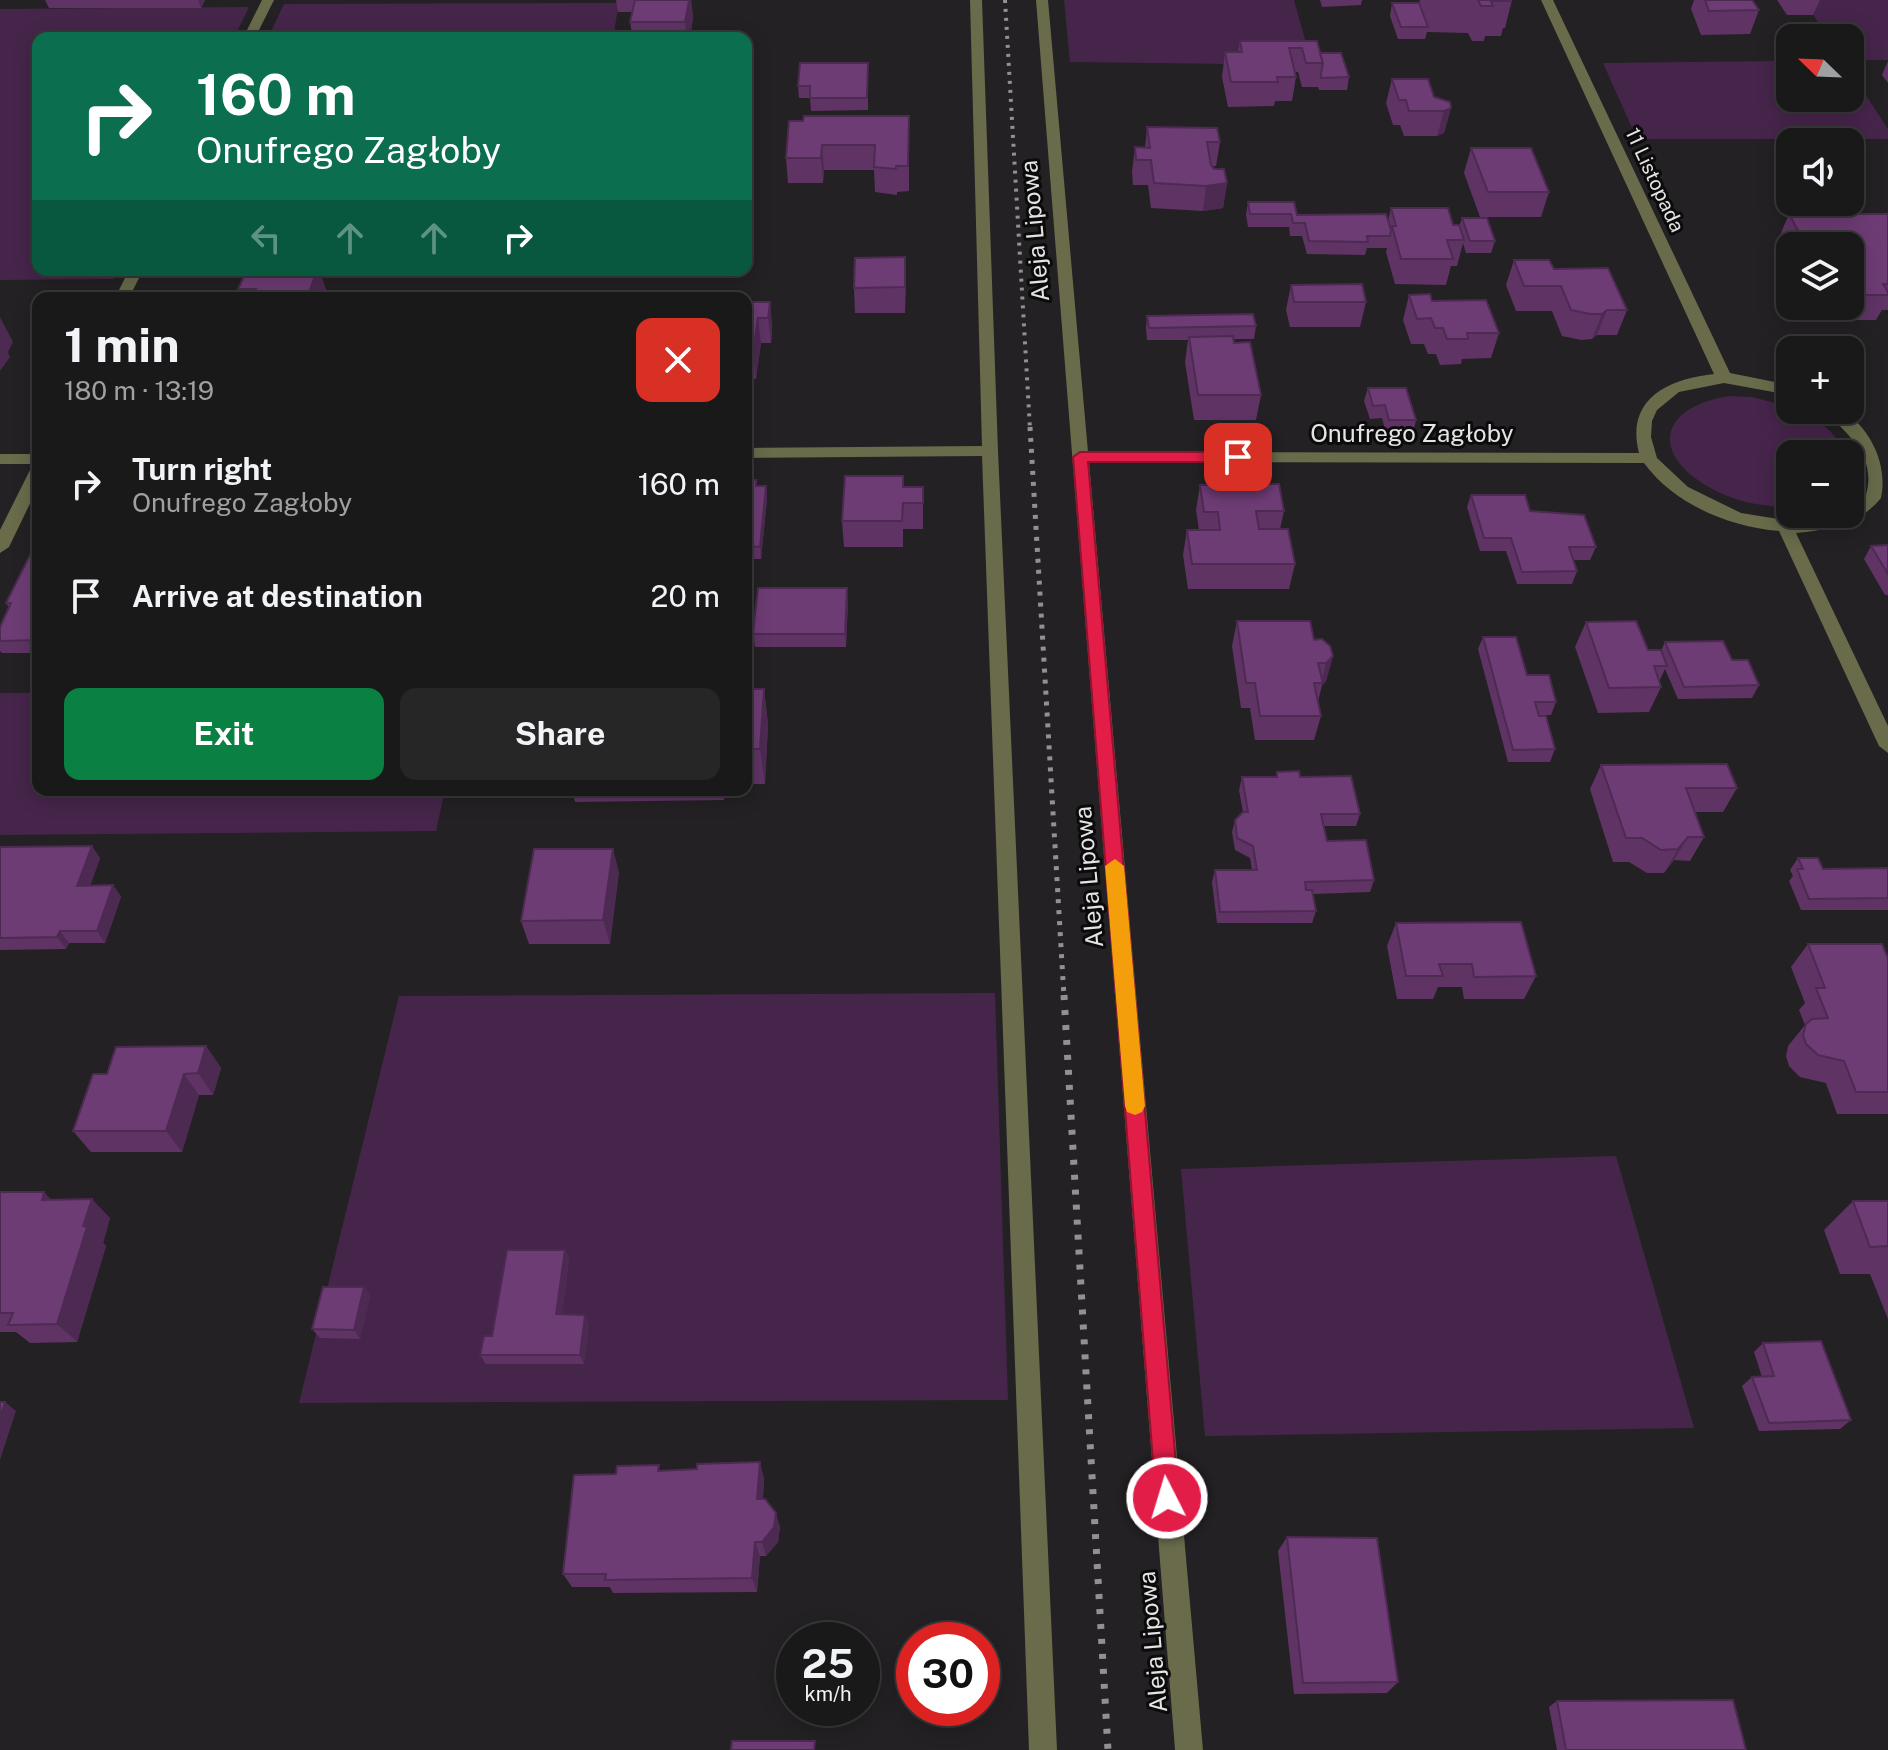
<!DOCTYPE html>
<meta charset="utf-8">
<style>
:root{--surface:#1a191a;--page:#272627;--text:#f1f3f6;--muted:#9fa0a2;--line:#383839;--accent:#0b8043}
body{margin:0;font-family:"Public Sans",sans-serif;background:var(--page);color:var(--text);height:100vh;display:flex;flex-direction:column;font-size:30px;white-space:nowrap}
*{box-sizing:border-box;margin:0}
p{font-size:26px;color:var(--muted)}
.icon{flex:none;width:44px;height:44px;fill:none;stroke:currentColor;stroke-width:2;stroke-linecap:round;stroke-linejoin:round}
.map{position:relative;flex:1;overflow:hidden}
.drawer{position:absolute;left:32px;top:292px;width:720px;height:504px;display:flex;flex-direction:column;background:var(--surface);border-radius:16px;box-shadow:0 4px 20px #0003,0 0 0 2px var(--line)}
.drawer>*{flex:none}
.top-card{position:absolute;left:32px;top:32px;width:720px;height:244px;border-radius:16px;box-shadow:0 4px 20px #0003,0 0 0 2px var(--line);background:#0b6e4f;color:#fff;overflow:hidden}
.needle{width:52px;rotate:293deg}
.controls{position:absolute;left:1776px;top:24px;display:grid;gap:16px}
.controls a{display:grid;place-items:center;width:88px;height:88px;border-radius:16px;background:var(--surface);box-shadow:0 4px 20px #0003,0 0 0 2px var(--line);font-size:40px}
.speed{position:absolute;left:776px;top:1622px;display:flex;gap:16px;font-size:40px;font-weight:700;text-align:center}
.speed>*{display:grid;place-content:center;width:104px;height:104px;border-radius:50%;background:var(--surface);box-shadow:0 4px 20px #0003,0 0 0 2px var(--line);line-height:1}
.speed small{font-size:20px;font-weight:400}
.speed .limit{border:12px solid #d22;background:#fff;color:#111}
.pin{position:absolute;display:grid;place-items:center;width:68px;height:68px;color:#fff;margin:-34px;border-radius:16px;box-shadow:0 4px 12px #0006}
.me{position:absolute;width:88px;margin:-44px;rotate:355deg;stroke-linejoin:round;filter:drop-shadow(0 0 6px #0008)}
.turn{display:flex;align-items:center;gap:28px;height:168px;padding:0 32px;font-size:36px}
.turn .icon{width:104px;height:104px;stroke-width:2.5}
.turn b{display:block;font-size:56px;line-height:68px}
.lanes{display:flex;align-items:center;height:76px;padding:0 32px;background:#0003;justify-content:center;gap:40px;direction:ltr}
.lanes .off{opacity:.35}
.round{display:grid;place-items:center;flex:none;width:84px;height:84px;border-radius:16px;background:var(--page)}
.summary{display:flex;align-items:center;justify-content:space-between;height:136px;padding:0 32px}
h1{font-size:48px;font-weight:700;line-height:60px}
.cta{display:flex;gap:16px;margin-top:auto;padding:16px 32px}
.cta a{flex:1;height:92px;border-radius:16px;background:var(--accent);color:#fff;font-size:32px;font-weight:700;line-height:92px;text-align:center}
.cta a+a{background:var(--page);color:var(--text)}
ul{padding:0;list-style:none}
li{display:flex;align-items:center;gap:24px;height:112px;padding:0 32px}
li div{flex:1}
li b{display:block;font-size:30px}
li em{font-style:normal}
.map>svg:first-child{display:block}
.green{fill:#46254b}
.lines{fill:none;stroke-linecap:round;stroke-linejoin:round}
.minor{fill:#696b4b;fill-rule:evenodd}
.rail-far2{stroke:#929092;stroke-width:4;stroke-dasharray:3 6;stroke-linecap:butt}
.rail-far1{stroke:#929092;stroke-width:5;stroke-dasharray:4 7;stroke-linecap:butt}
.rail{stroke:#929092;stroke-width:7;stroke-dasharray:5 10;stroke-linecap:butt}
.wall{fill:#5f3465}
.shaded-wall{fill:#4d2a52}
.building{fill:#6e3c75;stroke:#4d2a52;stroke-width:2}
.route{fill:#e11d48;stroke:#92132f;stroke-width:2}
.slow{fill:#f59e0b}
.labels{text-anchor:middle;stroke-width:6;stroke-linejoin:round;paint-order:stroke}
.far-street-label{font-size:20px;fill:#e5e4e5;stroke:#0c0b0c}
.street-label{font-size:24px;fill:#e5e4e5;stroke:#0c0b0c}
</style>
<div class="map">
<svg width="1888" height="1750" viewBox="0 0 1888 1750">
<rect width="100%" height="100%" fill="#232123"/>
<g class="green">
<polygon points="1064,0 1294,0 1312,65 1070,62"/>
<polygon points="1804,0 1888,0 1888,60 1850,60 1850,38 1828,38"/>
<polygon points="619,3 613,38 268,38 284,4"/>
<polygon points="249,7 234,38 38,38 38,270 118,270 114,279 0,280 0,9"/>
<polygon points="1790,61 1790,98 1850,98 1850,71 1888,129 1888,139 1637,139 1603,63"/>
<path d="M1729 396 1752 397 1790 407V410C1813 410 1837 435 1847 454H1790V507C1761 507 1732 501 1707 486 1647 450 1664 406 1729 396Z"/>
<polygon points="0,693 38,693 38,790 445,790 436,831 0,835"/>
<polygon points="995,993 1008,1400 299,1403 399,996"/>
<polygon points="1616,1156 1694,1428 1205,1436 1181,1169"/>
</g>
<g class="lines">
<g class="minor">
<polygon points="262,0 274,0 255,38 243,38"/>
<polygon points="970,0 982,0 998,451 1057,1750 1029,1750 982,456 746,458 746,448 982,446"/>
<path d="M1036 0H1048L1088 452 1639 453C1625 399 1668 379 1714 374L1541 0H1553L1730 373 1790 385V395L1724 383 1679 392 1657 410 1652 421 1651 437 1657 458 1688 487 1741 513 1797 522 1850 514V508L1866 495C1877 456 1848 436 1825 410H1843C1871 430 1888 464 1881 498 1860 524 1828 530 1796 533L1888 726V753L1879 746 1779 531C1729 527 1674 504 1644 463L1089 462 1203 1750H1175Z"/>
<polygon points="129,270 143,270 129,298 115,298"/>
<rect x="0" y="454" width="38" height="10"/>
<polygon points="38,465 38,487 9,547 0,553 0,530 30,470"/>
</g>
<polyline class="rail-far2" points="1005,0 1030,429"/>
<polyline class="rail-far1" points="1030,427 1064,997"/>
<polyline class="rail" points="1064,995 1108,1750"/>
</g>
<g class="wall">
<polygon points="45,0 205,0 201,8 49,8"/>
<polygon points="616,0 691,0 693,17 690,38 633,38 630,22 633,12 618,12"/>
<polygon points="1320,0 1362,0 1361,5 1322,7"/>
<polygon points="1420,0 1512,0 1505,28 1503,28 1501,36 1485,36 1484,41 1472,41 1468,33 1427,32 1425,39 1398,39 1390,16 1392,3 1419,3"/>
<polygon points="1694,0 1752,0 1759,10 1750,34 1701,35 1691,9"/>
<polygon points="1777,0 1820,0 1813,15 1787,15"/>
<polygon points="1805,26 1824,35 1842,38 1800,38"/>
<polygon points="1240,41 1317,41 1320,53 1349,77 1347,90 1319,90 1318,87 1302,87 1298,72 1295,72 1296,77 1292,101 1275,101 1274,106 1228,107 1222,77 1225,52 1238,52"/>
<polygon points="1888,61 1888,83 1882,75"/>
<polygon points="868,63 868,110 811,111 810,98 799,98 798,86"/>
<polygon points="1392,79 1434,97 1451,108 1444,133 1437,136 1404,136 1400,125 1393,125 1386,103"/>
<polygon points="909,116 909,191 897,192 897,195 875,192 874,170 824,170 823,183 788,183 786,158"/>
<polygon points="1147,127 1220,142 1216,166 1213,166 1227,183 1223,208 1203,211 1151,208 1148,185 1133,185 1132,172 1135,147 1145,148"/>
<polygon points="1471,148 1549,192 1541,217 1480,217 1464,173"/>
<polygon points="1248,202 1297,215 1388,221 1391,208 1459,227 1462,218 1495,241 1491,253 1466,253 1463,243 1457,266 1451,266 1446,285 1395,284 1386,252 1387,248 1367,248 1365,255 1307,254 1302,236 1290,236 1289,227 1248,227 1246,215"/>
<polygon points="1789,214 1888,214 1888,310 1882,310 1876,320 1852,320 1846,310 1817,310 1814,306 1850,306 1850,246 1790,246 1790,261 1778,240"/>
<polygon points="1514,260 1554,269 1627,310 1617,335 1597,335 1592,339 1581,340 1562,336 1552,311 1516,311 1506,285"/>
<polygon points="255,270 319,270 329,298 242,298 238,289 254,274"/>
<polygon points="906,282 905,313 855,313 854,288"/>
<polygon points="1291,285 1366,302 1360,327 1290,327 1286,310"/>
<polygon points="1409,295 1432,301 1499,333 1491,358 1462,359 1461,364 1440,365 1436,354 1428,354 1424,344 1411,344 1403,320"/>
<polygon points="746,302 770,302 772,328 771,343 761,343 756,379 746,379"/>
<polygon points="1147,316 1256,326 1254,339 1233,339 1261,395 1256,420 1194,420 1185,362 1188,340 1147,340 1146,328"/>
<polygon points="1368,388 1416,420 1413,433 1386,433 1382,418 1370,419 1364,401"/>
<polygon points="746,480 757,486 766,486 767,499 761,559 746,559"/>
<polygon points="1200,485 1284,511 1280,529 1295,564 1289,589 1188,589 1183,555 1187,530 1199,530 1196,510"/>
<polygon points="904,487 923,487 923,529 903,529 903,547 844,547 842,521"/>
<polygon points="1471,495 1530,511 1596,547 1590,560 1573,560 1577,571 1572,584 1517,584 1506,551 1480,551 1467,507"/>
<polygon points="1888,545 1888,595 1885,595 1864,559 1871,546"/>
<polygon points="38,551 38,653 2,653 0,651 0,627 9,608 6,603"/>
<polygon points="848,601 846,647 755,647 753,634"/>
<polygon points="1237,621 1314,640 1333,656 1326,681 1322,685 1318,702 1321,716 1314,740 1255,740 1250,708 1241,708 1232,646"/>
<polygon points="1586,622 1648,650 1661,651 1665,642 1732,660 1759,685 1752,698 1678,699 1665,669 1659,682 1661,687 1649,712 1598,713 1575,647"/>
<polygon points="1483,637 1527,675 1556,702 1551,715 1539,715 1555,749 1550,762 1508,762 1478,649"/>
<polygon points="746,689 764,689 768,725 765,784 746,784"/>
<polygon points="1601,765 1737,788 1723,812 1695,812 1704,837 1690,861 1674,860 1664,873 1647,873 1629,862 1613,862 1590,789"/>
<polygon points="1277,772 1300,777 1360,814 1356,826 1324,826 1327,841 1374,880 1370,892 1313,894 1316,911 1312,923 1217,923 1212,882 1215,870 1252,870 1250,858 1235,850 1232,832 1235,820 1243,812 1239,790 1242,777 1276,777"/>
<polygon points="572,790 724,790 724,800 575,802"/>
<polygon points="0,847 100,858 90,886 113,885 121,897 105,943 69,943 66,949 0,950"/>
<polygon points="1798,858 1823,869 1888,868 1888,910 1801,910 1789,881 1793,876 1790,870"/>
<polygon points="619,872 610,944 529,944 521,921"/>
<polygon points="1396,923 1536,976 1524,999 1464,999 1462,987 1438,987 1433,999 1397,999 1387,946"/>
<polygon points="1808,944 1888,958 1888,1114 1837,1114 1826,1083 1800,1077 1789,1066 1786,1056 1788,1046 1805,1025 1799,1010 1805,1003 1791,967"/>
<polygon points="206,1046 221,1068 213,1095 199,1095 182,1152 91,1152 73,1131 107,1074"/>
<polygon points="0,1192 52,1200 110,1218 103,1243 106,1246 77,1342 30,1343 16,1332 0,1332"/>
<polygon points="1853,1201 1888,1201 1888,1319 1870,1274 1840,1274 1824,1230"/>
<polygon points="565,1250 569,1259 562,1314 585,1315 589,1324 584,1364 486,1364 480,1355 492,1336"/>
<polygon points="364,1287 370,1296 360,1339 320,1338 312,1329"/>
<polygon points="1763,1343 1851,1420 1840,1429 1759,1431 1742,1386 1752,1377 1762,1377 1754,1352"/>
<polygon points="661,1471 764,1478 763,1499 780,1527 778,1542 766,1556 760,1556 757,1592 613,1593 610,1587 572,1587 563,1574 616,1474"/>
<polygon points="1287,1537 1398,1682 1387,1693 1294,1694 1278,1551"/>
<polygon points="1557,1701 1746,1750 1557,1750 1549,1707"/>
</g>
<g class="shaded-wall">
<polygon points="198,0 205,0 201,8"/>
<polygon points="689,0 691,0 693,17 690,38 687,38 685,22"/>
<polygon points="1451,108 1444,133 1437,136 1444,111"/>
<polygon points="822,145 824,170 823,183 821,158"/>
<polygon points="1227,183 1223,208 1203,211 1206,186"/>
<polygon points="317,270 319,270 329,298 307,298"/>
<polygon points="770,302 772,328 771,343 768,318"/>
<polygon points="1607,310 1597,335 1592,339 1602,314"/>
<polygon points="0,317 13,342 8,352 10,357 0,371"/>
<polygon points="758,318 761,343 756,379 753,353"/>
<polygon points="766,486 767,499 761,559 760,547"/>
<polygon points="847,588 848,601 846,647 845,634"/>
<polygon points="1333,656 1326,681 1322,685 1323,683 1321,683 1326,663"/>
<polygon points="764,689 768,725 765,784 760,749"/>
<polygon points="1688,837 1674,860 1664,873 1678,849"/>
<polygon points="92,846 100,858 86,897 77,886"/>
<polygon points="613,849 619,872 610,944 603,920"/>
<polygon points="113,885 121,897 105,943 97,931"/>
<polygon points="60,931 69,943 66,949 57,937"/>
<polygon points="206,1046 221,1068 213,1095 198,1073"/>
<polygon points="184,1074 199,1095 182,1152 166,1131"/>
<polygon points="44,1192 63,1212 42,1200"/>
<polygon points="92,1199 110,1218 103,1243 106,1246 77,1342 57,1324"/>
<polygon points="565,1250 569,1259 561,1324 556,1314"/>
<polygon points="364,1287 370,1296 360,1339 354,1330"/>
<polygon points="585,1315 589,1324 584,1364 580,1355"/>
<polygon points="5,1402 16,1411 0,1460 0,1418"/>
<polygon points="760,1462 764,1478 762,1513 757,1499"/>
<polygon points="776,1513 780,1527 778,1542 766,1556 762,1542"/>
<polygon points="755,1542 760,1556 757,1592 752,1578"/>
</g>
<g class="building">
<polygon points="635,0 689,0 685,22 630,22"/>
<polygon points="1478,0 1510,0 1510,1 1491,1 1493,6 1481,6"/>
<polygon points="1705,0 1752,0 1759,10 1709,11"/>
<polygon points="1392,3 1419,3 1428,27 1401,27"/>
<polygon points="1805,26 1818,26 1824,35 1840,35 1842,38 1813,38"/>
<polygon points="1240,41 1317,41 1323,63 1306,63 1302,48 1289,48 1296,77 1277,77 1278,82 1231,82 1225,52 1242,52"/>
<polygon points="1320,53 1341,53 1349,77 1321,78 1321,74 1323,63"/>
<polygon points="800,63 868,63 867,98 810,98 810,86 798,86"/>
<polygon points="1392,79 1428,79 1434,97 1450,102 1451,108 1444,111 1409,111 1406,100 1399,100"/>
<polygon points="804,116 909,116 908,166 896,166 896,169 874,167 875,145 822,145 821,158 786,158 789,121 803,121"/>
<polygon points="1147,127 1217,128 1220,142 1207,142 1211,165 1214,169 1224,169 1227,183 1206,186 1154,183 1151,160 1136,160 1135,147 1150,148"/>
<rect x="1796" y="141" width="38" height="1"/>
<polygon points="1471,148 1531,148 1549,192 1488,192"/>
<polygon points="1248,202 1294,202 1297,215 1386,214 1391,230 1390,236 1367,236 1368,242 1309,241 1305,223 1293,223 1291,214 1250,214"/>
<polygon points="1391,208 1448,208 1453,225 1459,225 1464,240 1447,240 1453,259 1401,259 1392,226 1396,226"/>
<polygon points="1789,214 1888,214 1888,284 1883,284 1888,292 1888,295 1865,295 1858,284 1850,285 1850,246 1807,246 1806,244 1814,243 1810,236 1801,236"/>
<polygon points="1462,218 1487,218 1495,241 1470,241"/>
<polygon points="905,257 905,287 854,288 855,258"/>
<polygon points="1514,260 1549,260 1554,269 1608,268 1627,310 1607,310 1602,314 1590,314 1571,310 1561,286 1524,286"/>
<polygon points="255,270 317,270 307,298 252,298 256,289 238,289 245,274 254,274"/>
<polygon points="1362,284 1366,302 1294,302 1291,285"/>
<polygon points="1430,294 1432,301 1486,300 1499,333 1467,333 1468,339 1447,339 1443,328 1435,328 1431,318 1417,319 1409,295"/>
<rect x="702" y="296" width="28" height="2"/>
<polygon points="746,302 770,302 768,318 758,318 753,353 746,353"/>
<polygon points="1253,314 1256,326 1149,328 1147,316"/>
<polygon points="1233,336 1234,343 1250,342 1261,395 1198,395 1189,337"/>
<polygon points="1368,388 1406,388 1416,420 1389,420 1385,405 1373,406"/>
<polygon points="845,476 903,476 903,487 923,487 923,503 903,503 902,521 842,521"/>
<polygon points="746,480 756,480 756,486 766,486 760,547 746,546"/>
<polygon points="1279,484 1284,511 1256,511 1259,529 1288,529 1295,564 1192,564 1187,530 1220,530 1218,512 1204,512 1200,485"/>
<polygon points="1471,495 1525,495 1530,511 1584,515 1596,547 1569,547 1577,571 1522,572 1511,538 1484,538"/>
<polygon points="1888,545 1888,574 1871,546"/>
<polygon points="32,551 38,551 38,640 0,641 0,627 11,603 6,603"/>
<polygon points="758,588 847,588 845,634 753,634"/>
<polygon points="1237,621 1310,621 1314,640 1322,639 1330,646 1333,656 1326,663 1318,663 1323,683 1314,683 1321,716 1260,716 1255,683 1246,683"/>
<polygon points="1636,621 1648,650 1661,650 1667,666 1654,666 1661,687 1609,688 1586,622"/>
<polygon points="1483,637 1516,637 1527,675 1549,675 1556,702 1535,702 1539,716 1546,716 1555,749 1513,750"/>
<polygon points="1723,641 1732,660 1748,660 1759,685 1684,687 1665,642"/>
<polygon points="746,689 764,689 760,749 746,749"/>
<polygon points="1727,764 1737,788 1686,788 1704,837 1688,837 1678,849 1661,850 1642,838 1626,838 1601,765"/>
<polygon points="1299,771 1300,777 1351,776 1360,814 1321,814 1327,841 1366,840 1374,880 1305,882 1306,890 1312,890 1316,911 1220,912 1215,870 1257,870 1253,846 1237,838 1235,820 1243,812 1248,812 1242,777 1277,777 1277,772"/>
<polygon points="92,846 77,886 113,885 97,931 60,931 57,937 0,938 0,847"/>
<polygon points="534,849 613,849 603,920 521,921"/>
<polygon points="1798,858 1818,858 1823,869 1888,868 1888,898 1809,899 1797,869 1803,869"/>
<polygon points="1521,922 1536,976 1474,977 1472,964 1439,964 1443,976 1406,976 1396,923"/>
<polygon points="1808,944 1882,944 1888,958 1888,1092 1856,1092 1844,1061 1818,1055 1806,1044 1803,1035 1806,1024 1812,1019 1828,1018 1816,988 1825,988"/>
<polygon points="206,1046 198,1073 184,1074 166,1131 73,1131 93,1074 107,1074 116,1047"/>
<polygon points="0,1192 44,1192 42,1200 92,1199 83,1226 87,1227 57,1324 8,1325 13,1313 0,1313"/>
<polygon points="1853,1201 1888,1201 1888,1246 1870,1247"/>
<polygon points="507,1250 565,1250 556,1314 585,1315 580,1355 480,1355 484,1336 492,1336"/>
<polygon points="323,1287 364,1287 354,1330 312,1329"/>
<polygon points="1821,1341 1851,1420 1769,1423 1752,1377 1774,1376 1763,1343"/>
<polygon points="0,1402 5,1402 0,1418"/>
<polygon points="760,1462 757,1499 765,1499 776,1513 774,1527 762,1542 755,1542 752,1578 605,1580 606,1574 563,1574 574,1475 616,1474 617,1466 659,1465 658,1471 697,1469 697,1464"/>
<polygon points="1287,1537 1377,1538 1398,1682 1303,1683"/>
<polygon points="1733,1700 1746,1750 1566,1750 1557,1701"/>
<polygon points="732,1741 815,1741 814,1750 731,1750"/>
</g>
<polygon class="route" points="1080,452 1238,452 1245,457 1238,462 1088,462 1179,1498 1176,1506 1167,1509 1159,1506 1156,1498 1073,457"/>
<polygon class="slow" points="1115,859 1124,866 1145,1106 1142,1112 1135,1115 1127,1112 1125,1106 1105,866"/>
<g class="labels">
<g class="far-street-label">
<text transform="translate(1655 180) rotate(65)" y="7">11 Listopada</text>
</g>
<g class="street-label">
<text transform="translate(1035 231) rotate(-95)" y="8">Aleja Lipowa</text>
<text x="1412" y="442">Onufrego Zagłoby</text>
<text transform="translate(1089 877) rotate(-95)" y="8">Aleja Lipowa</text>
<text transform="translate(1153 1642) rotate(-95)" y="8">Aleja Lipowa</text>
</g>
</g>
</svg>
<div class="controls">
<a><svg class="needle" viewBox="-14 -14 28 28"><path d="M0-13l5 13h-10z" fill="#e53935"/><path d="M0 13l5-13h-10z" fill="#9fa0a2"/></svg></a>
<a><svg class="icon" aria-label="sound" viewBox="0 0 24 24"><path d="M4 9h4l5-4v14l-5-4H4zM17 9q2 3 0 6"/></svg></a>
<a><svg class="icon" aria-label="layers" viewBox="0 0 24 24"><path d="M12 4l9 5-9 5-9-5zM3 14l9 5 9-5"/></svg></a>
<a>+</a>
<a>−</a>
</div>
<div class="speed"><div>25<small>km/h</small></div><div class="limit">30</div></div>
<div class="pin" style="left:1238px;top:457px;background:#d93025"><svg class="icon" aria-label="arrive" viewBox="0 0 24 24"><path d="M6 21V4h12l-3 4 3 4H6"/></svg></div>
<svg class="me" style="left:1167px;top:1498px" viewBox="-20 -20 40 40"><circle r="17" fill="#e11d48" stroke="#fff" stroke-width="3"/><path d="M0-11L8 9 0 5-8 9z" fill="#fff"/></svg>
<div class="top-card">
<div class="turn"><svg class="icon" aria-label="right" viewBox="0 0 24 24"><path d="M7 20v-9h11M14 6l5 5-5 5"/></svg><div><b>160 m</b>Onufrego Zagłoby</div></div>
<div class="lanes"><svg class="icon off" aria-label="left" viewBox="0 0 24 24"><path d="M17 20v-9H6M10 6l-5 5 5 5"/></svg><svg class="icon off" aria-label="ahead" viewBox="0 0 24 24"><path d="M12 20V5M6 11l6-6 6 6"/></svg><svg class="icon off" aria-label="ahead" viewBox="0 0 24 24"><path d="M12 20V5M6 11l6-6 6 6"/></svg><svg class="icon" aria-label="right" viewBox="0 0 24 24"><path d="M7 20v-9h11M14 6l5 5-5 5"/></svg></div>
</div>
<section class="drawer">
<div class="summary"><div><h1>1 min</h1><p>180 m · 13:19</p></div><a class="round" style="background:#d93025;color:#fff"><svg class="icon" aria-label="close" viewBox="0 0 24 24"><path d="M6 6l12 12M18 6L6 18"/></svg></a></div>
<ul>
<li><svg class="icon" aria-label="right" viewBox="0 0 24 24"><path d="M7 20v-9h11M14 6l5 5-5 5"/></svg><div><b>Turn right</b><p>Onufrego Zagłoby</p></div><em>160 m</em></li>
<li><svg class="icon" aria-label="arrive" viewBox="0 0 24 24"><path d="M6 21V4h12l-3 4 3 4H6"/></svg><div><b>Arrive at destination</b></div><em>20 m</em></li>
</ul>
<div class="cta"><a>Exit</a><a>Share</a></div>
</section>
</div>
